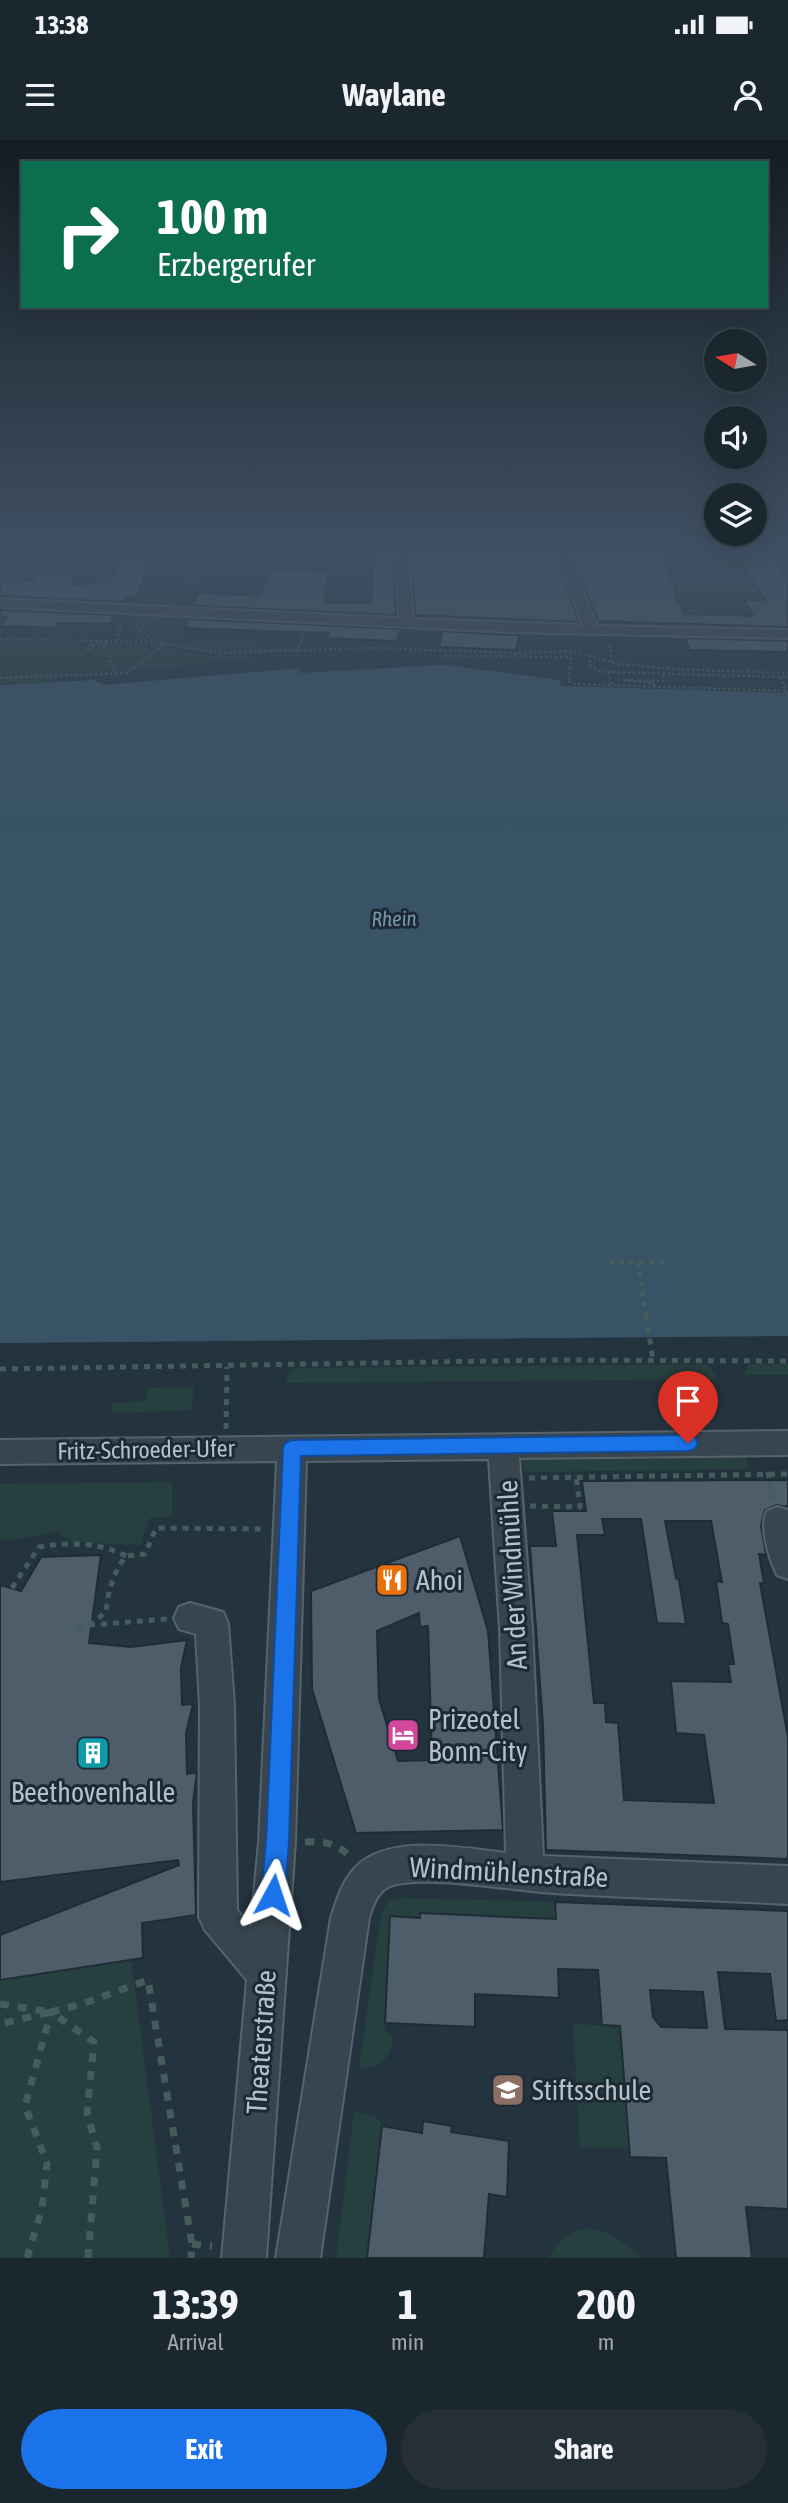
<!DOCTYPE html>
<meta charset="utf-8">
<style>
:root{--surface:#1b272f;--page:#242f37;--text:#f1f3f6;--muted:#a0a5aa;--line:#39444b;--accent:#1a73e8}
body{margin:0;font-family:"Asap Condensed",sans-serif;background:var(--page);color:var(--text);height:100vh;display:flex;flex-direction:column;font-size:26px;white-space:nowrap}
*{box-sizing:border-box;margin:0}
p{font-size:23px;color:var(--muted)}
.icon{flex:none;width:38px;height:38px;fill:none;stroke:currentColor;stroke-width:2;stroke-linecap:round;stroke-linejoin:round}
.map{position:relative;height:2118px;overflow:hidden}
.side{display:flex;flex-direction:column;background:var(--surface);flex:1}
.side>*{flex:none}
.banner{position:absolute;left:21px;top:21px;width:747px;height:147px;border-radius:0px;box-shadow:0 7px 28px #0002,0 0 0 2px var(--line);background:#0b6e4f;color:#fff;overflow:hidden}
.needle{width:46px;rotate:281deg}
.buttons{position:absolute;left:704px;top:189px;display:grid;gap:14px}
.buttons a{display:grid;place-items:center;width:63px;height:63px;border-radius:50%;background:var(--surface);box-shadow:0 7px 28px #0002,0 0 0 2px var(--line);font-size:35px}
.pin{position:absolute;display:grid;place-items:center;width:60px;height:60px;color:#fff;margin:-72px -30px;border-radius:50% 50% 50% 0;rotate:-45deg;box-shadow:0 0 7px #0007}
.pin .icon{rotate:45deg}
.me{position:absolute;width:77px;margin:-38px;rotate:5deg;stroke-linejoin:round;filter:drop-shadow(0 0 5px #0008)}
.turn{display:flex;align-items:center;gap:24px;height:147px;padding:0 21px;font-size:32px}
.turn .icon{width:91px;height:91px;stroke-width:2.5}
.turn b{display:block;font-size:49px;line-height:60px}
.eta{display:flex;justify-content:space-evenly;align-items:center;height:119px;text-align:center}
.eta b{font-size:42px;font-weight:700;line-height:49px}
.primary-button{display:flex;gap:14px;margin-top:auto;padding:14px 21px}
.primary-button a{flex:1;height:80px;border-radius:42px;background:var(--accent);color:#fff;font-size:28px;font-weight:700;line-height:80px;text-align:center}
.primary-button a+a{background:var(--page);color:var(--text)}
.status{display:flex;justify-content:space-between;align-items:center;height:49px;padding:0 35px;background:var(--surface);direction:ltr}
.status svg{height:19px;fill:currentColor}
header{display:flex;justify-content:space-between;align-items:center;height:91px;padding:0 21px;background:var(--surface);font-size:32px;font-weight:700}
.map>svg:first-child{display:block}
.green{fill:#26403f}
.water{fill:#385366}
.building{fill:#4d5e6a;stroke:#1f2c36;stroke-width:2;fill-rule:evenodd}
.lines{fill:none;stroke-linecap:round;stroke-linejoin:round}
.minor-casing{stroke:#56636d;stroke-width:4}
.path-far3{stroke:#445c5b;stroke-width:2.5;stroke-dasharray:2.5 2.5;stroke-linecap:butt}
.path-far2{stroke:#445c5b;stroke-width:4.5;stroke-dasharray:5 5;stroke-linecap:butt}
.path-far1{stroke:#445c5b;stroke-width:5;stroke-dasharray:6 6;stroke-linecap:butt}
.path{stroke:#445c5b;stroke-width:7;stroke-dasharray:9 9;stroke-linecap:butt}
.minor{fill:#38454f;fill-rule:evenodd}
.route{fill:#1a73e8;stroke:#114b97;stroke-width:2}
.labels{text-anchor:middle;stroke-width:6;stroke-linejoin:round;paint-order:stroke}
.far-water-label{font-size:21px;font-style:italic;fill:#7496ad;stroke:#1d2a34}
.street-label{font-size:24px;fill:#b4c0ca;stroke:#1d2a34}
.near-street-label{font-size:28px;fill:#b4c0ca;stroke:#1d2a34}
.near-poi-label{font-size:28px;fill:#b4c0ca;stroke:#1d2a34;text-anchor:start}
</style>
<div class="status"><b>13:38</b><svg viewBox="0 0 49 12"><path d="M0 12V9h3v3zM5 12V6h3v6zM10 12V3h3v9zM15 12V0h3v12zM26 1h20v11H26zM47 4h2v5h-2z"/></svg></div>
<header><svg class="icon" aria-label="menu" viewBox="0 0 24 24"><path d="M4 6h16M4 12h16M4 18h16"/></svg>Waylane<svg class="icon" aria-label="person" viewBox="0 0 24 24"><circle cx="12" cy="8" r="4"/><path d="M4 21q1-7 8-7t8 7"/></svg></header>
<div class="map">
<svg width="788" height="2118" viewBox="0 0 788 2118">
<rect width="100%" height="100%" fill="#24343f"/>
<g class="green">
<polygon points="748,417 786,438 752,441 763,460 744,460 745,464 705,464 707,472 623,474 617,448 676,447 683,441 661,442 598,421"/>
<path d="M132 473 188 475 180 502 297 505 294 511C263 512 183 516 158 502 147 495 138 484 132 473Z"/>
<polygon points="0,502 151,504 198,514 259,517 146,530 73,532 47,542 0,543"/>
<polygon points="701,1224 708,1225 718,1239 285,1243 290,1232 296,1228"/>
<polygon points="751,1224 788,1224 788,1235 744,1235 748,1225"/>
<polygon points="194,1247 192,1270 111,1273 113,1263 146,1261 147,1248"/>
<polygon points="746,1317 749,1329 524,1332 522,1320"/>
<polygon points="172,1342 172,1377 150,1378 140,1405 72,1402 57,1392 12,1400 0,1399 0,1344"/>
<path d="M399 1758 555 1762 556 1779 420 1773V1778L390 1776 385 1890 392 1896C393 1916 380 1930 359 1928L381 1773 388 1762Z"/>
<polygon points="131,1820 170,2118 0,2118 0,1840"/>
<polygon points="573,1884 620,1886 630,2008 580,2007"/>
<polygon points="354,1972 376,1976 382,1986 367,2118 336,2118"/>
<path d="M586 2088C609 2090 625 2103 642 2118H549C557 2101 568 2093 586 2088Z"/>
</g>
<polygon class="water" points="445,525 560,540 561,546 788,553 788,1196 0,1203 0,545 94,540 104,545 300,528 300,533"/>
<g class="building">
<polygon points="386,411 393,411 396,475 193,466 197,453 259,456 273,429 328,431 324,463 372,463 373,412"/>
<polygon points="664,411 678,462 680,462 684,474 753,476 744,460 765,460 733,411 769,411 788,440 788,487 598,481 571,415 576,413"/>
<polygon points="411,412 547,414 554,417 579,482 415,475"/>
<polygon points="120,417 152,417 136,458 125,457 122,462 0,456 0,442 33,441 36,435 76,433 70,445 110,442"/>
<polygon points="0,470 115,475 110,484 58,483 55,488 1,486 7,477 0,477"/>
<polygon points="188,479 401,489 397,501 327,498 329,493 185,488"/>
<polygon points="442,491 510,495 519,495 516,510 439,507"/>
<polygon points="686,498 788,501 788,512 689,510"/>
<path d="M788 1340V1367L777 1365 765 1370 761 1386 766 1415 759 1414 764 1443H760L788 1597V1719L546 1710 543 1585 530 1406H556L552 1371H586L582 1341ZM602 1379H641L657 1483 686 1484 679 1440 676 1438 665 1381H711L722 1442 716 1441 722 1483 728 1484 734 1524H728L731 1542 671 1541 676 1593 704 1595 714 1663 624 1660 618 1583 606 1582 605 1563H594L577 1395H605Z"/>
<path d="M460 1396 488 1491 503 1690 356 1693 312 1549 311 1451ZM419 1473 420 1487 428 1486 432 1620 398 1621 379 1559 377 1491Z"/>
<polygon points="101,1415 89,1503 131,1507 187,1500 181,1528 182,1565 193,1564 186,1593 187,1634 197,1632 193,1663 196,1775 142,1783 143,1818 0,1840 0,1795 179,1725 178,1720 0,1742 0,1445 21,1451 41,1417"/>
<path d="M555 1762 788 1771V1880L776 1881 770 1834 718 1832 725 1889 788 1890V2069L746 2067 752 2118H676L666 2018 630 2017 620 1886 602 1885 598 1830 558 1829 559 1858 475 1854V1887L385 1883 390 1776 420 1778V1773L556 1779ZM650 1850 703 1852 707 1888 661 1887 653 1877Z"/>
<polygon points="423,1981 452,1986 451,1992 509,2001 507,2057 489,2054 484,2118 367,2118 382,1986 422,1993"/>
</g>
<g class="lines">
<defs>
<g id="minor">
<polygon points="396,411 408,411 413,479 583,485 554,411 566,411 597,486 788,490 788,498 510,492 0,467 0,459 399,478"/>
<path d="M788 1291V1315L519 1318 532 1489 543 1716 788 1726V1764C710 1760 631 1758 553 1753 517 1751 417 1733 388 1747 377 1753 372 1767 369 1778L320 2118H276L331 1778C336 1762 342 1742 354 1729 386 1693 464 1708 506 1713L500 1489 489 1319 306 1321 295 1702 266 2118H222L247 1840 205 1790 199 1777 200 1565 196 1494 179 1489 174 1478 179 1467 190 1463 223 1472 228 1483 234 1565 237 1770 251 1787 259 1702 277 1321 0 1324V1300Z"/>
<path d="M778 1367 788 1370V1439L777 1435C769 1418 759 1388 767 1371Z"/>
</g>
</defs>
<use href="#minor" class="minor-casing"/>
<g class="path-far3">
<polyline points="192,441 196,411"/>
<polyline points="107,453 101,438 108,411"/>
<polyline points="136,485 152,501"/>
<polyline points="0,499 154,502 221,513 369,508 516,513 572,511 618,524 671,529 788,533"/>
<polyline points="116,501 122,483"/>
<polyline points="107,502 104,506 115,533"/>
<polyline points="610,505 612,521"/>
<polyline points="296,512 305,491"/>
<polyline points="572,512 568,541 575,544 788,551"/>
<polyline points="80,515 98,502"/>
<polyline points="590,515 590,526 602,532 788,537"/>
<polyline points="445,516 570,517"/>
<polyline points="609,532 614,566"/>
<polyline points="781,537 788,556"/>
<polyline points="0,538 127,533 164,505"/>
<polyline points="654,546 653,543 624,540 664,541 662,534"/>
<polyline points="605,566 628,567"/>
</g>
<g class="path-far2">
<polyline points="609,1122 665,1122"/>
<polyline points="638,1122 646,1177"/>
</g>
<g class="path-far1">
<polyline points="646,1175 653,1221"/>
<polyline points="0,1229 554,1220 788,1221"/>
<polyline points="226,1289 227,1227"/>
<polyline points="768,1332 773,1358"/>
<polyline points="529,1338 788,1334"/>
<polyline points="530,1366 580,1367 576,1337"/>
<path d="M12 1448 39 1407C70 1402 98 1402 126 1416"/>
<polyline points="89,1485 168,1479"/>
<path d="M77 1486H88L106 1472C108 1451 113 1433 126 1416L145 1414 156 1388 265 1389"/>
</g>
<g class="path">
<path d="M305 1702C325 1701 338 1703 352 1719"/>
<polyline points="0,1864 51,1872 0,1884"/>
<polyline points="192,2104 212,2106"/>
<polyline points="27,2118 42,2069 47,2023 25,1966 51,1872"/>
<polyline points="88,2118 97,2008 87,1973 94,1902 51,1872 82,1864 148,1840 192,2104 191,2118"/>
</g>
<use href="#minor" class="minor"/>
</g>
<linearGradient id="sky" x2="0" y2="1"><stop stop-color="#141d23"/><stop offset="0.58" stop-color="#3f5063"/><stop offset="1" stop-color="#3f5063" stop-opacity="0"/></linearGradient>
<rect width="788" height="707" fill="url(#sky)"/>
<polygon class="route" points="688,1295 695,1297 698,1303 695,1309 688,1311 301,1316 289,1702 285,1755 281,1763 273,1767 264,1763 261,1755 266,1702 283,1308 285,1303 292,1300"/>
<defs>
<symbol id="restaurant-square" viewBox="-11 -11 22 22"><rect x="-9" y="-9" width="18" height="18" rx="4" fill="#e8710a" stroke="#1d2a34"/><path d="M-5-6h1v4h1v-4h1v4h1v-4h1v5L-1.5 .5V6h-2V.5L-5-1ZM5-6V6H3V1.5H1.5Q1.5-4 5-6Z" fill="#fff"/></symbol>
<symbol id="hotel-square" viewBox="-11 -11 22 22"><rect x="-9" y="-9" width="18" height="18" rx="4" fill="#d1479c" stroke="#1d2a34"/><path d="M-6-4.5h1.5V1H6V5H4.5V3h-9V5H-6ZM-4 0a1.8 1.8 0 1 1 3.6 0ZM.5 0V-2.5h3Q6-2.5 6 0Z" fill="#fff"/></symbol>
<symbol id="building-square" viewBox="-11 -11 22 22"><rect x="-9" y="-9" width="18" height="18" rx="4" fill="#0f9aa8" stroke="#1d2a34"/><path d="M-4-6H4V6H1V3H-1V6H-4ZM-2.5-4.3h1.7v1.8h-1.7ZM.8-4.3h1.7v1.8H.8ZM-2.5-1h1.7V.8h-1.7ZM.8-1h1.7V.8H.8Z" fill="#fff"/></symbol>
<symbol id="school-square" viewBox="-11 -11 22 22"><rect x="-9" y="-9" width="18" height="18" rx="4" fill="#8d6e63" stroke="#1d2a34"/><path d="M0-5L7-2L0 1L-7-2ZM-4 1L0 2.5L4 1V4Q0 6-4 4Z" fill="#fff"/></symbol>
</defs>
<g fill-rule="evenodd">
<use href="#restaurant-square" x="373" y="1421" width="38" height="38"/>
<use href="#hotel-square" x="384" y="1576" width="38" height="38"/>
<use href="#building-square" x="74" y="1594" width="38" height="38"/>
<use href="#school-square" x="489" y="1931" width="38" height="38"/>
</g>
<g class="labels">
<g class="far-water-label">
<text transform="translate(394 779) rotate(-1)" y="7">Rhein</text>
</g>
<g class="street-label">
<text transform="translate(146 1310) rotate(-1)" y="8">Fritz-Schroeder-Ufer</text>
</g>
<g class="near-street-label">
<text transform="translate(512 1435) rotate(-93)" y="10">An der Windmühle</text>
<text transform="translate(509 1732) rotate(3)" y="10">Windmühlenstraße</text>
<text transform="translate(261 1902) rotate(-86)" y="10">Theaterstraße</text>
</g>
<g class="near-poi-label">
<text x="416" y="1450">Ahoi</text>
<text x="428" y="1589">Prizeotel<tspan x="428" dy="32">Bonn-City</tspan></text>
<text x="93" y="1662" text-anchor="middle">Beethovenhalle</text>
<text x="532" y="1960">Stiftsschule</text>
</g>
</g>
</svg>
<div class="buttons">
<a><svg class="needle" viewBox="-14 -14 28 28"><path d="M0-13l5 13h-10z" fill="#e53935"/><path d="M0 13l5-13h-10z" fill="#a0a5aa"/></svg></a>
<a><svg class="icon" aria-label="sound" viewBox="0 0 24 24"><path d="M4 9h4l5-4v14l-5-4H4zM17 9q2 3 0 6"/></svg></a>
<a><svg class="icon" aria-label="layers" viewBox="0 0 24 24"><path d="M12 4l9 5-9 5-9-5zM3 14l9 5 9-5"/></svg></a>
</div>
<div class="pin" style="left:688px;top:1303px;background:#d93025"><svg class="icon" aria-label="arrive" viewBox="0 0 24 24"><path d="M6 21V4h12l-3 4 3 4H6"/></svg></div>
<svg class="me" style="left:273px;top:1755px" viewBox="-20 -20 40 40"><path d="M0-17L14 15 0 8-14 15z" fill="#1a73e8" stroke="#fff" stroke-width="4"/></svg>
<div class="banner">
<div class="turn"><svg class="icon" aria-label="right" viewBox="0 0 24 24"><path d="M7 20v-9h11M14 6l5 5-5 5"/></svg><div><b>100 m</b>Erzbergerufer</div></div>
</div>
</div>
<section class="side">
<div class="eta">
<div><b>13:39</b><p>Arrival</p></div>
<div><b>1</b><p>min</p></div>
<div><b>200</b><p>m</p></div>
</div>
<div class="primary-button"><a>Exit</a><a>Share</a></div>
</section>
